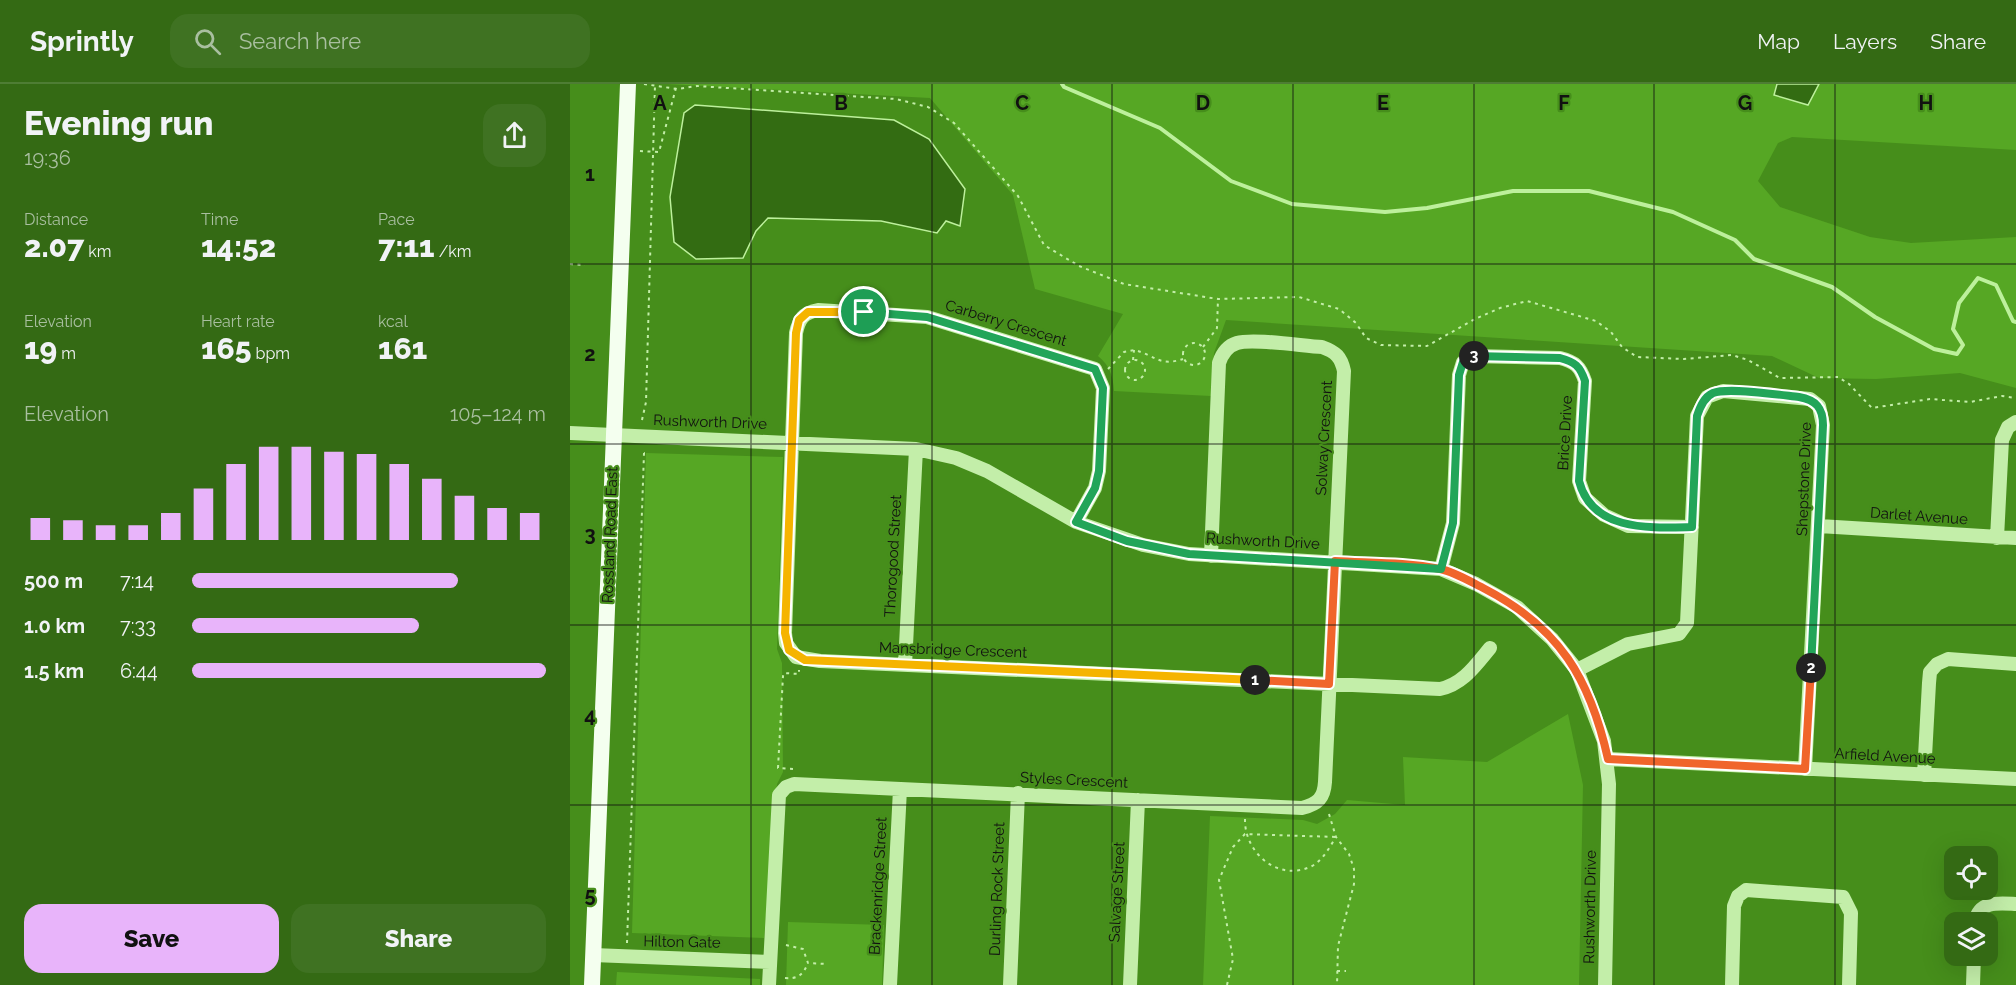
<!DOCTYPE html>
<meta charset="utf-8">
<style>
body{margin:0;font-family:Raleway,sans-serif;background:#3f7222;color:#f1f3f6;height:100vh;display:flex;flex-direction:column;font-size:22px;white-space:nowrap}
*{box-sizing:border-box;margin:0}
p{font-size:20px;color:#a9bfa0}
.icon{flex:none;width:33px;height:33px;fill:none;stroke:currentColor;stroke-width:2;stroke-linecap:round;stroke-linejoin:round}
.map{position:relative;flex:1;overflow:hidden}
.sheet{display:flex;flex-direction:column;background:#346a14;width:570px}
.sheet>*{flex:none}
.fabs{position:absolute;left:1374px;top:762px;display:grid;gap:12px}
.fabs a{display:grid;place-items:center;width:54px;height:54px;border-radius:12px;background:#346a14;box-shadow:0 6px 24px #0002;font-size:30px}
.pin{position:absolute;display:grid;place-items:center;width:51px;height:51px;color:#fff;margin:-26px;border:3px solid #fff;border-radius:50%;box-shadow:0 2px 6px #0007}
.km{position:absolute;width:30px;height:30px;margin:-15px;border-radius:50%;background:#222;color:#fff;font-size:16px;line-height:30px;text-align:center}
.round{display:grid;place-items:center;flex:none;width:63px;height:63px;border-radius:18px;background:#3f7222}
.summary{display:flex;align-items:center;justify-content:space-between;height:102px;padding:0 24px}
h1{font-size:33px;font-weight:800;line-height:45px}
.metrics{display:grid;grid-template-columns:repeat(3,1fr);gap:9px;height:102px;padding:6px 24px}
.metrics div{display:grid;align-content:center}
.metrics b{font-size:30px;font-weight:800}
.metrics small{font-size:16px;font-weight:400}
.metrics p{font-size:16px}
.chart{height:168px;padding:12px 24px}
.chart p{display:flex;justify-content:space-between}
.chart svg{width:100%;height:108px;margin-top:6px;stroke:#e8b4fa;stroke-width:6}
.action{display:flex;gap:12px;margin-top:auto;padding:12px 24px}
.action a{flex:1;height:69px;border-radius:18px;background:#e8b4fa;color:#111;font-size:24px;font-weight:800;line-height:69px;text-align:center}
.action a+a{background:#3f7222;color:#f1f3f6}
ul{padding:0 24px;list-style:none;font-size:20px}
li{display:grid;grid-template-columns:96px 72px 1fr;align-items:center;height:45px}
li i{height:15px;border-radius:8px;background:#e8b4fa}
header{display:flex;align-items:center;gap:36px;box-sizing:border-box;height:84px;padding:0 30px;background:#346a14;border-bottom:2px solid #4e7d34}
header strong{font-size:28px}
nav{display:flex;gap:33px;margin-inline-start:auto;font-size:21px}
.search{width:420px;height:54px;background:#3f7222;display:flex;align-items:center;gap:15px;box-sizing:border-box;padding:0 21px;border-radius:18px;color:#a9bfa0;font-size:22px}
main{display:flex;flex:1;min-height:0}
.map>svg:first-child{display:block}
</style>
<header>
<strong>Sprintly</strong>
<div class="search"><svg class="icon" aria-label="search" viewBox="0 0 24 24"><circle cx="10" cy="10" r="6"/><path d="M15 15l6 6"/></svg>Search here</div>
<nav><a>Map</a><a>Layers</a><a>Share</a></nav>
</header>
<main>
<section class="sheet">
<div class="summary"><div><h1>Evening run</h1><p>19:36</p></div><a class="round"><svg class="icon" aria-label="share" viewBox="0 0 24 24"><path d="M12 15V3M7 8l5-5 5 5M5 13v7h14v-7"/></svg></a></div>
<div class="metrics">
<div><p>Distance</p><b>2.07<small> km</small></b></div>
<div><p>Time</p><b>14:52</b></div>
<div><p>Pace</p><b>7:11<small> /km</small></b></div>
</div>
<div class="metrics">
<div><p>Elevation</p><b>19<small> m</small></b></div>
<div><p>Heart rate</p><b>165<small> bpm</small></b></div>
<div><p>kcal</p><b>161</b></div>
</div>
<div class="chart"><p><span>Elevation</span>105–124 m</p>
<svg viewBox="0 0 160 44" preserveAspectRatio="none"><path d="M5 44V35M15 44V36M25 44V38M35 44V38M45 44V33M55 44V23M65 44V13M75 44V6M85 44V6M95 44V8M105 44V9M115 44V13M125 44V19M135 44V26M145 44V31M155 44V33"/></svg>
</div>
<ul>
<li><b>500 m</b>7:14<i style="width:75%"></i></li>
<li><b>1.0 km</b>7:33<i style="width:64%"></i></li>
<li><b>1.5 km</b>6:44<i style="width:100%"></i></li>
</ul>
<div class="action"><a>Save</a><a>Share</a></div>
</section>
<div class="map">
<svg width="1446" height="901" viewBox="0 0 1446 901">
<rect width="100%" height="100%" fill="#468e1b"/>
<path fill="#56a724" d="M97,0h1109l-2,11 45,-11h197v66l-224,-13 -14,6 -20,38 22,26 90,30 41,6 105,-6v151l-56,-15 -84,6 -57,-1 -47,-22 -546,-36 -12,33 -3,43 -97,-5c-1,-15 -4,-25 -16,-35l25,-42 -88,-25 -22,-94 -83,-97z
M76,369l137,4 -6,192 5,14 1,109 -6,12 -13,154 -132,-5z
M998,630l15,71 -4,200h-376l7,-169 93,4 14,4 18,-10 12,-14 58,5 -2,-48 84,5z
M218,838l96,3 -2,60h-96z
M47,888l143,7v6h-144z"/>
<path fill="#336c12" stroke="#bdf09c" stroke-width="1.5" d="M1207,0h42l-11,21 -34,-10z
M125,21l199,15 35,19 36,50 -5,37 -14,-5 -9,12 -56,-12 -113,-3 -12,13 -13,27 -47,1 -22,-17 -4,-45 14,-84z"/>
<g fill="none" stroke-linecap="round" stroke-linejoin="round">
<path stroke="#bdf09c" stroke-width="4" d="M492,0l2,3 96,41 71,53 61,23 93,8 42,-4 86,-17h76l84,21 62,28 19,19 78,28 43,30 59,32 23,5 6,-9 -10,-16 6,-26 19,-25 18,7 17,36 3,1"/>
<path stroke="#c3eea9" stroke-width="2" stroke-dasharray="3 4.5" stroke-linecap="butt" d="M74,0l33,5 20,-3 199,13 32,8 26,16 64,73 26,49 35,21 45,18 94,15 81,-2 40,12 17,14 10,15 15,7 46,1 48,-27 25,-11 27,-7 69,20 15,11 11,15 15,10 47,2 48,-4 16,5 32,18 58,-1 11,7 23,24 58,-9 40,3 32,-6 14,2
M70,67l19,1 18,-68
M0,180l15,1
M613 270a11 11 0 1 1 22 0a11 11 0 1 1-22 0Z
M633,263l14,-19 1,-29
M563,276l1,-10
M555 286a10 10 0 1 1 20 0a10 10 0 1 1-20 0Z
M538,285l16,-17 10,-2c21,5 25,17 49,9
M72,336l4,-18 9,-317
M223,685l-15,-1 5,-92 1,-3 15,1v-4
M759,730l7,23 13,17 5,15v15l-16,62 -1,39
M675,735c-1,33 33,64 67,47 11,-6 17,-18 24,-29
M57,859l17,-490 -2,-1
M216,861l17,4 5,14 20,1
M767,887h9
M215,894c13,1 18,-3 23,-15
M657,901l6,-26 -14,-79 14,-33 12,-13 91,3"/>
<path stroke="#c3eea9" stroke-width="14" d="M0,349l346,16 40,9 31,13 89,51 67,23 46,9 252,15 35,15 41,23 35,32 25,31 27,71 5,43 -4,201
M506,438l19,-34 4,-17 4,-83 -8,-19 -168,-52 -109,-7c-15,3 -19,9 -22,23l-11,300 1,10 10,14 24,4 620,28c23,-5 35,-23 50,-41
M1249,442l197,12
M1427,454l5,-98 6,-13 8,-5
M871,485l12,-46 6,-148 4,-13 9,-6 88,2c15,4 20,8 25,23l-6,100 6,17 19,17 24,11 64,1
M335,581l11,-216
M1007,586l51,-26 51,-10 8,-11 10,-207 10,-19 16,-6 87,8 9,7 4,19 -18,344
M1038,675l408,20
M1354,691l5,-92 1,-11 7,-8 11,-5 68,5
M1405,838c4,-22 24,-19 41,-18
M23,871l177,7
M199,901l10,-190 7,-8 8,-3 508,24c16,-4 22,-10 23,-26l19,-411c-3,-14 -8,-19 -22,-24 -19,-1 -69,-9 -85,-4 -10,3 -15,11 -18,20l-8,193
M320,901l10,-196
M440,901l8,-192
M560,901l8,-185
M1162,901l2,-79 4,-10 8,-6 97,7 8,16 -2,72
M1403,901l1,-29"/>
<path stroke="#f4ffef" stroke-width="16" d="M22,901l36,-901"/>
</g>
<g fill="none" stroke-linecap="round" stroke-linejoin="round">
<defs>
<path id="split-1" d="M294,228h-56l-9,8 -3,13 -11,300 4,17 16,10 450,20"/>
<path id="split-2" d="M685,596l74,4 6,-123c34,2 71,1 105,8 15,3 31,13 45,20 75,39 105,90 123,170l197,10 6,-101"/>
<path id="split-3" d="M904,272l86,2c15,4 20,8 25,23l-6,100c13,51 72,47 113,46l5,-111c3,-9 7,-19 16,-23 15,-6 68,2 86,4 17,3 24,11 24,28l-12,243"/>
<path id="split-4" d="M294,228l63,5 168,52 8,19 -4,83 -4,17 -19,34 51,19 62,13 252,15 12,-46 6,-148 4,-13 11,-6"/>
</defs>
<use href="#split-1" stroke="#fff" stroke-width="12"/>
<use href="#split-2" stroke="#fff" stroke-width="12"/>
<use href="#split-3" stroke="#fff" stroke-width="12"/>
<use href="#split-4" stroke="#fff" stroke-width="12"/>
<use href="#split-1" stroke="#f5b400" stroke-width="8"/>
<use href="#split-2" stroke="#f0652b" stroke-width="8"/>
<use href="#split-3" stroke="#22a559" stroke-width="8"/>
<use href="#split-4" stroke="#22a559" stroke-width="8"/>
</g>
<path fill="none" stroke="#111" stroke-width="1.5" stroke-opacity="0.55" d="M181,0v901M362,0v901M542,0v901M723,0v901M904,0v901M1084,0v901M1265,0v901M0,180h1446M0,360h1446M0,541h1446M0,721h1446"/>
<g text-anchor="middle" stroke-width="4.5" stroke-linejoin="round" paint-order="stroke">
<g font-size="15" fill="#111" stroke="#468e1b">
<text transform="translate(436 239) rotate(17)" y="5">Carberry Crescent</text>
<text transform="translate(140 338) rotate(2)" y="5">Rushworth Drive</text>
<text transform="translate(995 349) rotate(-87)" y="5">Brice Drive</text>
<text transform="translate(754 354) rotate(-87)" y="5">Solway Crescent</text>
<text transform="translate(1234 395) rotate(-88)" y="5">Shepstone Drive</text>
<text transform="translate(1349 432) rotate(4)" y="5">Darlet Avenue</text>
<text transform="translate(40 451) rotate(-88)" y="5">Rossland Road East</text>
<text transform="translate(693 457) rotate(3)" y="5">Rushworth Drive</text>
<text transform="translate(323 472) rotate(-87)" y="5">Thorogood Street</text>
<text transform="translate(383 566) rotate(2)" y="5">Mansbridge Crescent</text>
<text transform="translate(1315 672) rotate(3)" y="5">Arfield Avenue</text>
<text transform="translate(504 696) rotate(3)" y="5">Styles Crescent</text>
<text transform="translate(308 802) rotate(-87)" y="5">Brackenridge Street</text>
<text transform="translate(427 805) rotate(-88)" y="5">Durling Rock Street</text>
<text transform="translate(547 808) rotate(-87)" y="5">Salvage Street</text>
<text transform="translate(1020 823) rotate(-89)" y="5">Rushworth Drive</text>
<text transform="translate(112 858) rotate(1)" y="5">Hilton Gate</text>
</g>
</g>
<g font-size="20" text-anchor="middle" font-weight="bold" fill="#111" stroke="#468e1b" stroke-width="4.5" stroke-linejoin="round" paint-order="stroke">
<text x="90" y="26">A</text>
<text x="271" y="26">B</text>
<text x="452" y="26">C</text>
<text x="633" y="26">D</text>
<text x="813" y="26">E</text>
<text x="994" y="26">F</text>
<text x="1175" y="26">G</text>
<text x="1356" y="26">H</text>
<text x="20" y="97">1</text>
<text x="20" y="277">2</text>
<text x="20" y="457">3</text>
<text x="20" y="638">4</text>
<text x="20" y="818">5</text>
</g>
</svg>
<div class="fabs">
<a><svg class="icon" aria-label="locate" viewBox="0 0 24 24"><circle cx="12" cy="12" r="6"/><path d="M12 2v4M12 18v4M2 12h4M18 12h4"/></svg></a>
<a><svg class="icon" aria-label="layers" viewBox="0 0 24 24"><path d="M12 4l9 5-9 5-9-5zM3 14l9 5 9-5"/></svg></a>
</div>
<div class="pin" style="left:294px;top:228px;background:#1e9e55"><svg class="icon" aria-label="arrive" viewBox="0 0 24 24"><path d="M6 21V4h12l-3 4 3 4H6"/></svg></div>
<b class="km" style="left:685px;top:596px">1</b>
<b class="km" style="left:1241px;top:584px">2</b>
<b class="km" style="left:904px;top:272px">3</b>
</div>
</main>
